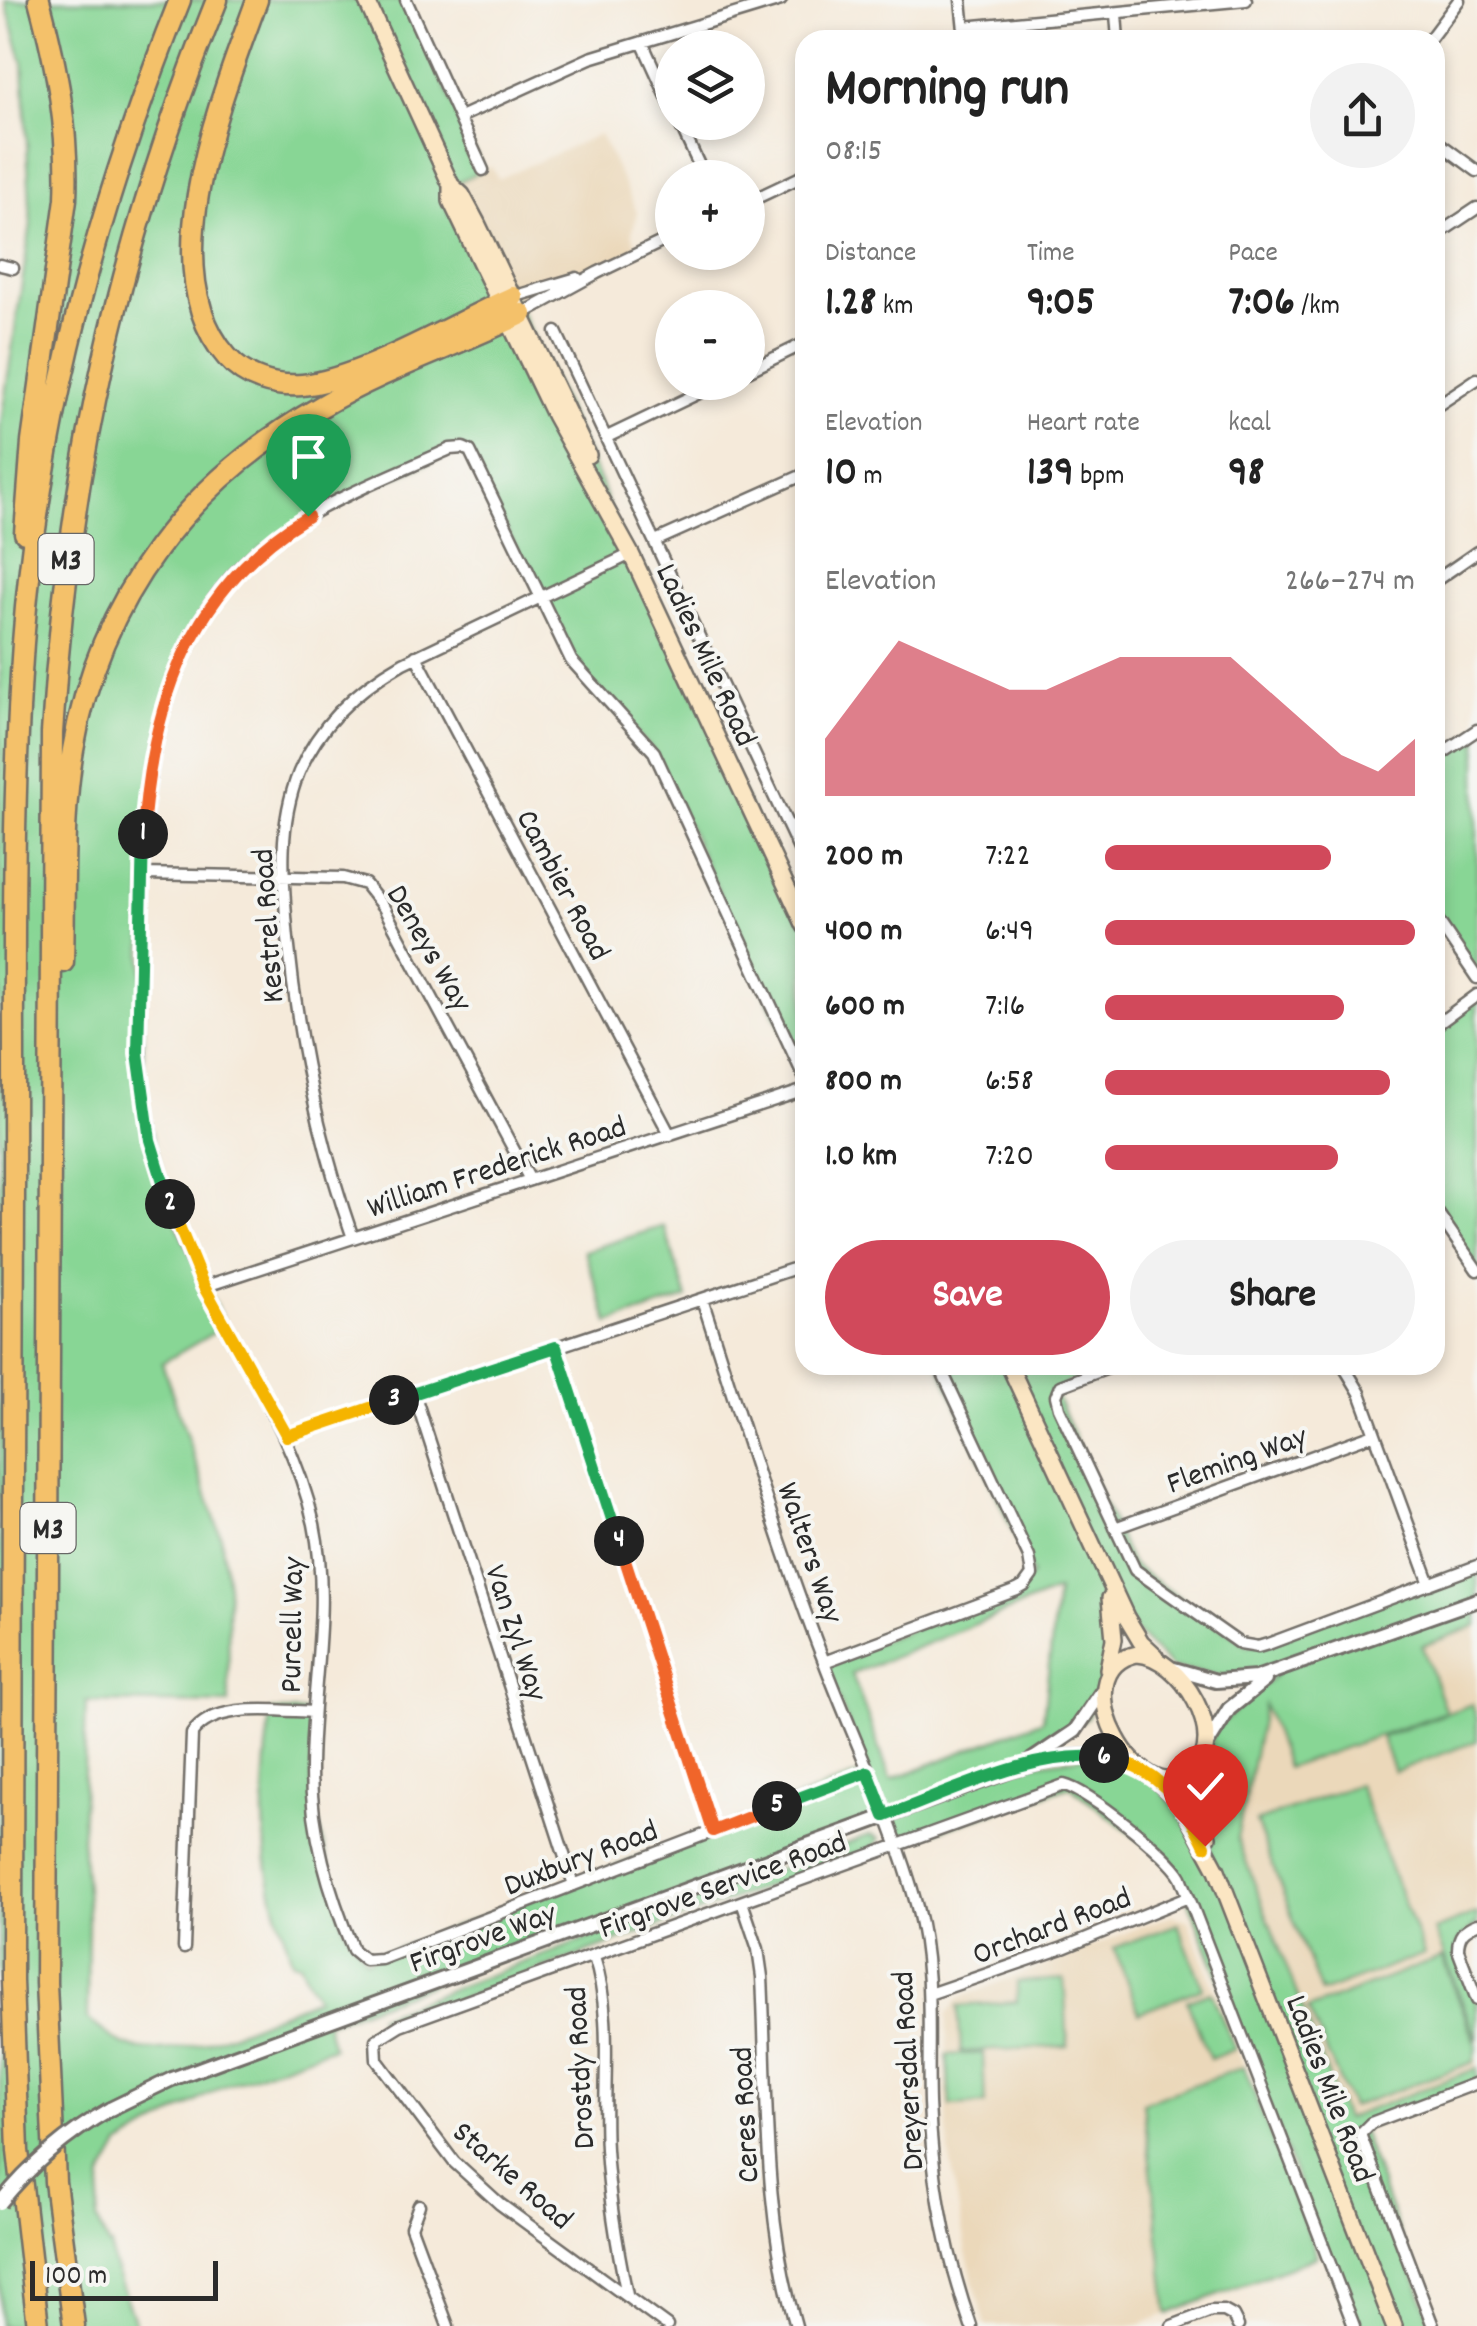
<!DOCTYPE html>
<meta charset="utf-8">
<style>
body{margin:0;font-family:Dekko,sans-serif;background:#f2f2f2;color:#222;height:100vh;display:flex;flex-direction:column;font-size:38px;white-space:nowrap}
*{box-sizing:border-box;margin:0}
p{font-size:32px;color:#767676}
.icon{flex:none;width:55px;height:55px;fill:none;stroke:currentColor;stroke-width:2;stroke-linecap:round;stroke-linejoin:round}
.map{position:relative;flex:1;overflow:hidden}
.panel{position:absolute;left:795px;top:30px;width:650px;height:1345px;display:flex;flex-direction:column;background:#fff;border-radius:30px;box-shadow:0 5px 15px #0003}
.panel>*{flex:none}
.buttons{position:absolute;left:655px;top:30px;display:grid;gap:20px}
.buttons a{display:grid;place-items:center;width:110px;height:110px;border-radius:50%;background:#fff;box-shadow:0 5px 15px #0003;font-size:50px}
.scale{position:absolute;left:30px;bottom:25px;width:188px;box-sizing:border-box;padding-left:10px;border:5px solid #2b2b2b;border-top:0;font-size:28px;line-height:35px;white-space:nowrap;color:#2b2b2b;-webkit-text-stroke:8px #f6f6f2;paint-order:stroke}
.pin{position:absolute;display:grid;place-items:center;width:85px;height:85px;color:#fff;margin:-102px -42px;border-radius:50% 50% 50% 0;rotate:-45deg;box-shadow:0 0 10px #0007}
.pin .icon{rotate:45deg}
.km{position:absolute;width:50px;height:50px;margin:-25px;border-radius:50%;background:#222;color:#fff;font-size:28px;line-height:50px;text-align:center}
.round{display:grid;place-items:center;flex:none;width:105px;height:105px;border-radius:52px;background:#f2f2f2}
.headline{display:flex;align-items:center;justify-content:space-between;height:170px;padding:0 30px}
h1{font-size:55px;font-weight:700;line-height:75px}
.stats{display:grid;grid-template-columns:repeat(3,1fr);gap:15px;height:170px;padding:10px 30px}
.stats div{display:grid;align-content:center}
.stats b{font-size:42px;font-weight:700}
.stats small{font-size:28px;font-weight:400}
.stats p{font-size:28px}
.chart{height:280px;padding:20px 30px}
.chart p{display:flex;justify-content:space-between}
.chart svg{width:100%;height:180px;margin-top:10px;fill:#d1495b;opacity:.7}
.cta{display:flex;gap:20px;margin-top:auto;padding:20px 30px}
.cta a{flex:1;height:115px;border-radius:60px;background:#d1495b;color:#fff;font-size:40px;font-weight:700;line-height:115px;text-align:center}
.cta a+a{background:#f2f2f2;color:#222}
ul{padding:0 30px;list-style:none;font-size:32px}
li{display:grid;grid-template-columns:160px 120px 1fr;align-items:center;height:75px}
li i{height:25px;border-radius:12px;background:#d1495b}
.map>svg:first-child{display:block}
</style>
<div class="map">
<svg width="1477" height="2326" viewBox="0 0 1477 2326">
<rect width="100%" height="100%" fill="#f6f6f2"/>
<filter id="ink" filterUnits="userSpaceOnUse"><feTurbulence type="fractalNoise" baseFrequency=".01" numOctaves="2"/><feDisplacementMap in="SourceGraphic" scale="20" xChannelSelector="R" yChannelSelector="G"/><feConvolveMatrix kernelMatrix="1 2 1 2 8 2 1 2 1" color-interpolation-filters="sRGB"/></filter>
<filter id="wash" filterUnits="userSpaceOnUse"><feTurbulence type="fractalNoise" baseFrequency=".0048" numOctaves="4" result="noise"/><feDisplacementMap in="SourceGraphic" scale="40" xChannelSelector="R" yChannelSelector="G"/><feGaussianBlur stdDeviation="2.25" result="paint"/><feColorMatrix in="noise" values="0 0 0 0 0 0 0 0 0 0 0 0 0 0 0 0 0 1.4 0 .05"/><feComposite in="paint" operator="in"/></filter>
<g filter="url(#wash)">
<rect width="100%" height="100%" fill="#f5eada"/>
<path fill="#ebd8ba" d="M600,134l37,78 -5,21 6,20 -41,20 -84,24 -62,-112 40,-19 7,13z
M1477,1626v287l-42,17 42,110v28l-132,51 -108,-281 27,-134z
M1172,1915l16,6 129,335 -181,70h-150l-20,-73 -17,-102 -3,-53 1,-84 12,-16z"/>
<path fill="#88d695" stroke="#5a8060" stroke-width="2.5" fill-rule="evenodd" d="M5,0h401l77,170 -31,15 70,129 79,170 10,31 194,411v153l-151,-327 -70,-76 -121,-228 -120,51 -81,48 -59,71 -34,72 -26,142v267l31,119 51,108 -63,37 59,174 7,50 1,117 -143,-2 -4,137 6,77 -1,103c12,8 25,21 38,26 55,21 141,-27 192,-47l-18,-35 -7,-2c-6,-23 -15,-45 -20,-69 -13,-58 -8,-123 -1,-181l42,1 -1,86 32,129 22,33 501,-188 -43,-110 193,-72 15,-15 -93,-210h177l-48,17 -12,14 75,168 118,82 228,-80v60l-55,20 24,66 -159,56 -23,-63 -27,133 108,281 132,-51v15l-116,46 72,197h-79l-178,-458 -106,-82 -174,59 -11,-28 -559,206 7,24 -112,40 -101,59 -18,32 -5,41 11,27h3l2,17 23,63h-136v-1898l31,-204 -8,-161zM1057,1591l-14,129 -152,60 -39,-106zM1113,1610l59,58 74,12 30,-6 -62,56 -14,72 13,61 -58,-85 -67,-22 -68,10 67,-49 13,-24z
M1477,730v248l-42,-62v-158z
M1477,995v275l-42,-61v-183z
M664,1226l23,72 -78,25 -25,-72z
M1472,1704l5,16v21l-83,31 -13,-35z
M1358,1784l66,170 -103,39 -65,-171z
M870,1835l9,4 -6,9 -490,179 -5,-11z
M1477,1913v11l-19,18 19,58v40l-43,-110z
M1178,1924l25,64 -64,25 -25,-65z
M1442,1957l35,89 -3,16 -123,45 -43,-98z
M1064,1979l4,67 -107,6 -3,-46 59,-4v-20z
M1211,1992l24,57 -25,10 -23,-58z
M983,2053l2,51 -35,2 -3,-51z
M1244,2067l73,189 -149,58 -25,-212z"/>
</g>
<g filter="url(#ink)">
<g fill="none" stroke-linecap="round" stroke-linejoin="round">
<defs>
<path id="minor" d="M406,0l77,170
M961,0l4,40
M1116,14l2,26
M964,27l282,-27
M1429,40l30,-40
M642,42l30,66
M460,117l130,-59 191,-58
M679,122l26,56
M1435,140l42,31
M748,202l57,-27
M1435,236l42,-28
M0,265l13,3
M513,297l64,-19
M522,314l75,-41 75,-36
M556,332l249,530
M748,371l57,-28
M1435,407l42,-28
M607,437l115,-55
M655,541l150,-67
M1435,581l42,-29
M416,656l254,479
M1435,758l42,-28
M142,874l201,4 22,6 19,24 146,272
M1435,916l42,62
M1435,1026l42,-31
M805,1079l-151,-327 -83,-92 -101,-209 -7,-3 -13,1c-76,35 -163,64 -219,128 -81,94 -87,220 -90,338 -4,112 -6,192 32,301 39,111 115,191 141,308 17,82 -3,163 -3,246 0,63 18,122 42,180l12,10 16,-1 487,-187
M1435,1209l42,61
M353,1238c-34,-98 -55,-196 -65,-299 -5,-56 -11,-113 11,-167 21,-49 58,-83 104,-109l228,-109
M203,1287l602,-197
M702,1299c39,121 75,242 121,360 31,82 71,163 94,248 17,65 10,130 12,196 3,76 17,152 42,223
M556,1347l157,484
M1116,1365l-56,21 -4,10 3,12 76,162 105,74 18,3 10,-3 209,-78
M1343,1365l17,28 70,191
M414,1393l160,492
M287,1436l518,-171
M1115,1528l259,-94
M824,1662l193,-72 7,-4 8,-11 -3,-18 -90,-192
M742,1902l16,47 4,28c6,117 0,236 34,349
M1477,1924c-13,5 -19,11 -19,26l19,50
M184,1948l8,-214c22,-33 86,-23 121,-22
M594,1957c20,62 8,128 12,192 3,49 11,98 21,146
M929,1994l134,-46 125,-51
M419,2205l-8,22 37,99
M667,2326l-167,-122 -46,-42 -77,-102 -1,-20 24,-15 664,-240c25,6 105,70 117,92l173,449
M1172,2326l39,-15h13l9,5 5,10
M1433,2326l-73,-192 11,-11 106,-40"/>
<path id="tertiary" d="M1174,1669l42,12 40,-3 221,-78
M1206,1746l23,-37 36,-29
M1032,1760l43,-29 30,-44
M110,2109l62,-30 59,-22 781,-287c41,-12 86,-22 126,-3"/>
<path id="secondary" d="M366,0l85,185v16l103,214 77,139 174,372
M451,185l11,10 15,28 111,232
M1009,1365l117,252 15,25 15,14
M1137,1654c44,2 93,84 56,117 -52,48 -135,-101 -56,-117z
M1108,1669l6,-30 -4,-41
M1202,1761l-2,41 8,35
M1155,1778l27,27 35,65 177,456"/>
<path id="motorway" d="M257,0c-34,94 -107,270 -30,357 19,22 47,30 75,28 58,-5 155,-63 211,-88
M25,533l7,-91 34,-243c3,-70 -9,-132 -27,-199
M63,962c2,-70 -2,-143 10,-212 26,-153 116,-269 249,-344 63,-37 134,-60 200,-92
M38,2326l-20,-175 -6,-171c0,-261 1,-523 2,-784 1,-184 -4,-370 9,-553 16,-220 75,-439 157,-643
M74,2326l-19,-144 -9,-199 6,-1250c16,-263 67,-489 165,-733"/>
</defs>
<use href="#minor" stroke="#726e68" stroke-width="15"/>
<use href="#tertiary" stroke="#726e68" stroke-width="18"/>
<use href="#secondary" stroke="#726e68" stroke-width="20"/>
<use href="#motorway" stroke="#726e68" stroke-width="25"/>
<use href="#minor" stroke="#fff" stroke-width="10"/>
<use href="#tertiary" stroke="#fff" stroke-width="12"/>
<use href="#secondary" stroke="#fbe6c3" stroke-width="15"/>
<use href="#motorway" stroke="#f4c16a" stroke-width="20"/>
<defs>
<path id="tertiary-bridge" d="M0,2203c31,-39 67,-69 110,-94"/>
</defs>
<use href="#tertiary-bridge" stroke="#726e68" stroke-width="18" stroke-linecap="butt"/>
<use href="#tertiary-bridge" stroke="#fff" stroke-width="12"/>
</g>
</g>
<g fill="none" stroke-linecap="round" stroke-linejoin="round" filter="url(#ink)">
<defs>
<path id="split-1" d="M143,834c8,-131 48,-247 165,-318"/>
<path id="split-2" d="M143,834l-5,219 12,87 20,64"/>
<path id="split-3" d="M170,1204l34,83 83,149 107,-36"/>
<path id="split-4" d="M394,1400l162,-53 63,194"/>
<path id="split-5" d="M619,1541l94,290 64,-25"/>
<path id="split-6" d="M777,1806l91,-34 17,44c65,-23 149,-67 219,-58"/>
<path id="split-7" d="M1104,1758c52,8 80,44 101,88"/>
</defs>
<use href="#split-1" stroke="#fff" stroke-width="20"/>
<use href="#split-2" stroke="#fff" stroke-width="20"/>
<use href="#split-3" stroke="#fff" stroke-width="20"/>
<use href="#split-4" stroke="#fff" stroke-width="20"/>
<use href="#split-5" stroke="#fff" stroke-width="20"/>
<use href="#split-6" stroke="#fff" stroke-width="20"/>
<use href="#split-7" stroke="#fff" stroke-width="20"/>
<use href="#split-1" stroke="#f0652b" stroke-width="12"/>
<use href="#split-2" stroke="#22a559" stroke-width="12"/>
<use href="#split-3" stroke="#f5b400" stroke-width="12"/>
<use href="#split-4" stroke="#22a559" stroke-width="12"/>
<use href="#split-5" stroke="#f0652b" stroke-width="12"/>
<use href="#split-6" stroke="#22a559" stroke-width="12"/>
<use href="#split-7" stroke="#f5b400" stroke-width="12"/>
</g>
<g text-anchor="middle" stroke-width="8" stroke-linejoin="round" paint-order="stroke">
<g fill="#f6f6f2" stroke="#686867" stroke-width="2.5">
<rect x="38.5" y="534" width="55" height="50" rx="8"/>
<rect x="20.5" y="1503" width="55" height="50" rx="8"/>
</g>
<g font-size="30" font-weight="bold" fill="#2b2b2b">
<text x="66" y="569">M3</text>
<text x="48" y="1538">M3</text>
</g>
<g font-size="32" fill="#2b2b2b" stroke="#f6f6f2">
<text transform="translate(708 654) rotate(65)" y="11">Ladies Mile Road</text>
<text transform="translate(565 884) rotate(62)" y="11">Cambier Road</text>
<text transform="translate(266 926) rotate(-94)" y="11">Kestrel Road</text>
<text transform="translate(431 947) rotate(60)" y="11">Deneys Way</text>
<text transform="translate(496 1165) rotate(-18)" y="11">William Frederick Road</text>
<text transform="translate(1236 1458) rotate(-20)" y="11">Fleming Way</text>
<text transform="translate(812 1552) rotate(71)" y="11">Walters Way</text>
<text transform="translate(290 1625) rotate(-89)" y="11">Purcell Way</text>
<text transform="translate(518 1632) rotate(72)" y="11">Van Zyl Way</text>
<text transform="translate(580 1856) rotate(-21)" y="11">Duxbury Road</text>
<text transform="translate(722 1883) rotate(-20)" y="11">Firgrove Service Road</text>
<text transform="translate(1051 1924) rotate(-21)" y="11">Orchard Road</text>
<text transform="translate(482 1936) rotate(-20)" y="11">Firgrove Way</text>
<text transform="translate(578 2068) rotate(-93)" y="11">Drostdy Road</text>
<text transform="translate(906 2071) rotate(-93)" y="11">Dreyersdal Road</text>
<text transform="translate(1332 2088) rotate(69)" y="11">Ladies Mile Road</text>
<text transform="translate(743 2115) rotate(-93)" y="11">Ceres Road</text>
<text transform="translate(514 2174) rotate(41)" y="11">Starke Road</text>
</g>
</g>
</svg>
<div class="buttons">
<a><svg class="icon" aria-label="layers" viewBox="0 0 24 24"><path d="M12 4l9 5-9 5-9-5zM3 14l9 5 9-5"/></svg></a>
<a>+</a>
<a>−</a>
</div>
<div class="scale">100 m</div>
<div class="pin" style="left:308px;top:516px;background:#1e9e55"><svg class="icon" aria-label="arrive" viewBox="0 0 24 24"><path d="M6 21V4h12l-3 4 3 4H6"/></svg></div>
<div class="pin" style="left:1205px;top:1846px;background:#d93025"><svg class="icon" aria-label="check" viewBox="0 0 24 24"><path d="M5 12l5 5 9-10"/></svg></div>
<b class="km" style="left:143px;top:834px">1</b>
<b class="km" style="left:170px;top:1204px">2</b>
<b class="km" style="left:394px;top:1400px">3</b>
<b class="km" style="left:619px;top:1541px">4</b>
<b class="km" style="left:777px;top:1806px">5</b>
<b class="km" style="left:1104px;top:1758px">6</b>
<section class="panel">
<div class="headline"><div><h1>Morning run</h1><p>08:15</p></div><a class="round"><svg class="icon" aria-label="share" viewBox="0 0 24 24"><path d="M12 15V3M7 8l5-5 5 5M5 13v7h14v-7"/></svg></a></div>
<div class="stats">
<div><p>Distance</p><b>1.28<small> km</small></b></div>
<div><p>Time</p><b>9:05</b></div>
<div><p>Pace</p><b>7:06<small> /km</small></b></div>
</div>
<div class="stats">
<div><p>Elevation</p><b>10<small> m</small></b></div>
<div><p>Heart rate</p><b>139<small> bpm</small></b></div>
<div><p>kcal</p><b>98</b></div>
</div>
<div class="chart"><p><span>Elevation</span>266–274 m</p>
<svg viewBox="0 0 160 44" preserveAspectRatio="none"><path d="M0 44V30L10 18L20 6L30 10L40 14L50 18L60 18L70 14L80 10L90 10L100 10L110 10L120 18L130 26L140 34L150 38L160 30V44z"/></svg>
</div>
<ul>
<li><b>200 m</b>7:22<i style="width:73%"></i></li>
<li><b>400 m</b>6:49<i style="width:100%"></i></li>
<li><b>600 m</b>7:16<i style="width:77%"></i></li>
<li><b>800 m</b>6:58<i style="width:92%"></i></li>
<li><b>1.0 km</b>7:20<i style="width:75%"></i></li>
</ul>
<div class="cta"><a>Save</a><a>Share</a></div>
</section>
</div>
